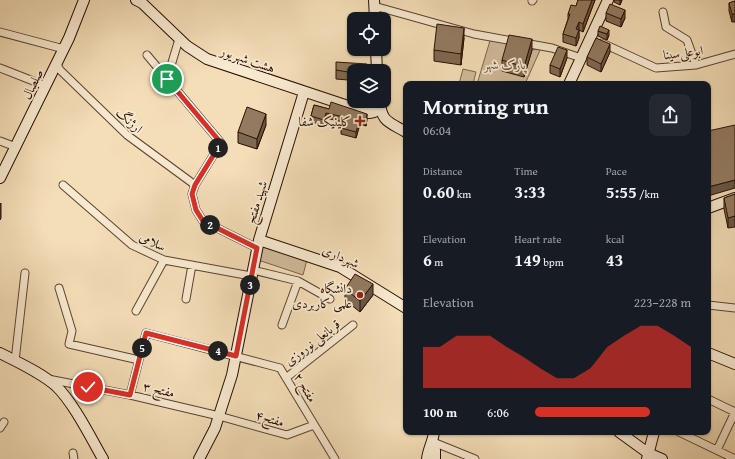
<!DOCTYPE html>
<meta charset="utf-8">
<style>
body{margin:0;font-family:"Gentium Book Plus",Amiri,serif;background:#242831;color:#f1f3f6;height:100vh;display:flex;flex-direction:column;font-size:15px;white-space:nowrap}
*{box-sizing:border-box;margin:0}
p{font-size:13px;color:#9ea1a6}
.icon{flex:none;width:22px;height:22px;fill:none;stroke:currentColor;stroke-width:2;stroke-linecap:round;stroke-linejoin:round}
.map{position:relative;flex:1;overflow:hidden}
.sheet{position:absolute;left:403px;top:81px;width:308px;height:354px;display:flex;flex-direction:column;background:#171b24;border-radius:8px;box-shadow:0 1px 3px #0004}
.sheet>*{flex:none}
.buttons{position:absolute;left:347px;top:12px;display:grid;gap:8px}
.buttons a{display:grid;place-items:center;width:44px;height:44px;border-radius:8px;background:#171b24;box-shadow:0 1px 3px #0004;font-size:20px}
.pin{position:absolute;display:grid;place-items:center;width:34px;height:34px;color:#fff;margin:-17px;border:2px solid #fff;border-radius:50%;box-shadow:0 1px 4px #0007}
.km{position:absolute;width:20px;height:20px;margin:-10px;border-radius:50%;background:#222;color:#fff;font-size:11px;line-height:20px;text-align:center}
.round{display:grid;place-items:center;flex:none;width:42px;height:42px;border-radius:8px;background:#242831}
.head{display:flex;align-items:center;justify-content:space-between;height:68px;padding:0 20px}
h1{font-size:22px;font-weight:600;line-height:30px}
.stats{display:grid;grid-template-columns:repeat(3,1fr);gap:6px;height:68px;padding:4px 20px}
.stats div{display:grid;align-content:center}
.stats b{font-size:17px;font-weight:600}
.stats small{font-size:11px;font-weight:400}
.stats p{font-size:11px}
.chart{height:112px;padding:8px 20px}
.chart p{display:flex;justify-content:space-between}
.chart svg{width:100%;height:72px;margin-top:4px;fill:#d93025;opacity:.7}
ul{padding:0 20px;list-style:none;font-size:13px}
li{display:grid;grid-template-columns:64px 48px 1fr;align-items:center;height:30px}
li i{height:10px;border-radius:5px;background:#d93025}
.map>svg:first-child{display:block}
</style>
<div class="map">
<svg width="735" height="459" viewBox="0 0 735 459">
<rect width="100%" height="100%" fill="#f4deb8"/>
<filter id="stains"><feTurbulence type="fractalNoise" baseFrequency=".005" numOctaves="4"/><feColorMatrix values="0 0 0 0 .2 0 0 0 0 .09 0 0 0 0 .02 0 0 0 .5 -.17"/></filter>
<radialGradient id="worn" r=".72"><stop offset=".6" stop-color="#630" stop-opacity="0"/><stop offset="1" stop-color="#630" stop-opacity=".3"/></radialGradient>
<path fill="#d1bb99" stroke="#7d644c" d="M492,34l40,16 9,-2 -16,36h-48z
M463,69l13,3 -3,12h-14z
M259,240l49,16 -5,19 -48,-16z"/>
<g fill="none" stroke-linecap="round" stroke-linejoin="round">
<defs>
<path id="street" d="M532,1l1,-1
M374,6l100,28 78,14 29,10
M663,12l3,15 21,13 9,25
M0,32l64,17
M602,43l54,25 40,-3 39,-11
M147,55l74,88 -26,42 -3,9 4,16 7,11 54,27
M57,64l3,6 67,65 68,50
M0,68l46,18
M167,79l12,-40
M0,141l16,6
M63,185l69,60 32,15 87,16
M253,270l45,11 32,18
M59,288l13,43 -3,13 70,16
M186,299l6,-34
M708,305l27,3
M136,311l28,-51
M282,325l16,-44
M15,361l10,-88
M286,378l67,-53
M48,379l82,16 89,21 68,19 27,-10
M130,395l16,-62 134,35 55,91
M708,399l27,13 -18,38
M0,428l4,-6
M679,432l56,27
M433,442l42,17
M73,453l1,6"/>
<path id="secondary" d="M136,0l6,3 45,43 20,13 162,54 5,-1 1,-11
M374,0l1,19
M376,49l1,22
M569,84l39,-84
M380,101c1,21 9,21 26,31
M0,178l69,-140 15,-38
M708,208l27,-10
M259,240l81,27 66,41
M0,353c19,10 40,19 56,33 17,16 35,52 47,73
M708,353l27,11
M619,432l29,21 14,6
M433,442l2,8v9
M199,459l16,-31 17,-53 27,-135 45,-148
M427,459c1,-10 6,-17 7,-27
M647,459l7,-27"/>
</defs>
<use href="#street" stroke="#5c422e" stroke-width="9"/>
<use href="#secondary" stroke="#290e00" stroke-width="12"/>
<use href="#street" stroke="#f8ead1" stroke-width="7"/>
<use href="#secondary" stroke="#f8ead1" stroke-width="10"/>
</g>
<path fill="#7e6953" stroke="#290e00" d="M578,0h17l-12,32 -4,-2v8l-3,8 -13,-4v-8l5,-15v-5l8,-8z
M614,0h8l-2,5 -6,-3z
M735,1l-3,21 -3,-11v-8z
M606,13l19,5 -4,9 -15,-6z
M598,31l11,4 -2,5 -9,-4z
M464,38l-3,27 -27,-4v-11z
M532,50l-8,27 -22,-6v-11z
M610,52l-9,20 -14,-7v-8z
M567,58l-7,19 -10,-4v-8z
M336,70l31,1h-13v13l-6,-1v-3l-12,-1z
M314,105l53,14 -1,7 -6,-2 -4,14 -15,-4v-6l2,-6 -17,-4 -2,7 -13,-3v-6z
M266,125l-9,24 -19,-6v-11z
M735,194l-7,34 -4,-19v-11z
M345,289l28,6 -13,17 -15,-12z"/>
<path fill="#675543" stroke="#290e00" d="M592,0h3l-12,32v-8z
M620,0h2l-2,5z
M625,10v8l-4,9v-8z
M732,14h3v8h-3z
M579,22v16l-3,8v-17z
M464,28v10l-3,27v-11z
M609,30v5l-2,5v-6z
M532,39v11l-8,27v-10z
M610,44v8l-9,20v-8z
M567,50v8l-7,19v-8z
M326,113v5l-2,7v-5z
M266,114v11l-9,24v-10z
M367,114v5l-1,7v-6z
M360,119v5l-4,14v-6z
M735,180v8l-27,8v-9z
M1,203v15l-1,2v-16z
M735,216v11l-7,1v-10z
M373,284v11l-13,17v-11z"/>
<path fill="#937a60" stroke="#290e00" d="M578,0h14l-9,24 -4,-2 -3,7 3,1 -3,8 -13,-4 7,-20h-2l3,-9 5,1z
M735,1v13h-3l-3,-11z
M610,4l15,6 -4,9 -15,-6z
M437,24l27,4 -3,26 -27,-4z
M600,26l9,4 -2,4 -9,-3z
M509,35l23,4 -8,28 -22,-7z
M596,38l14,6 -9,20 -14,-7z
M558,47l9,3 -7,19 -10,-4z
M336,62l31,2 -1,7h-12v5l-6,-1v-3l-12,-2z
M331,102l36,12 -1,6 -6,-1 -4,13 -15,-4 3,-11 -18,-4 -2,7 -13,-4 3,-11 15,4z
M247,107l19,7 -9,25 -19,-7z
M735,125v55l-27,7v-56z
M735,194v22l-7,2 -4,-20z
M355,274l18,10 -13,17 -15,-12z"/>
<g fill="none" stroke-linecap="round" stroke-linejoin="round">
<defs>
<path id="route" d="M88,387l42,8 16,-62 90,23 21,-108 -54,-27 -7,-11 -4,-16 3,-9 26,-42 -54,-64"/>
</defs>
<use href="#route" stroke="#fff" stroke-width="8"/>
<use href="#route" stroke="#d93025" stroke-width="5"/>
</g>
<g fill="#8f2418" stroke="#f8ead1" stroke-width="1.5">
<path d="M358 115h4v4h4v4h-4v4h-4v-4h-4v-4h4z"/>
<circle cx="360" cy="295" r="4"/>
</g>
<g text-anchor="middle" stroke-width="3.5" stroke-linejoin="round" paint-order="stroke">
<g font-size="13" fill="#290e00" stroke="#f8ead1">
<text transform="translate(683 52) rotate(-7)" y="5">ابوعلی‌سینا</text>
<text transform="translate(248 59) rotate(19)" y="5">هشت شهریور</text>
<text transform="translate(32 84) rotate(-64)" y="5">صلصال</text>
<text transform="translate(130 120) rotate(42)" y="5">ارژنگ</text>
<text transform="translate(256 202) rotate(-73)" y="5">شهید مفتح</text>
<text transform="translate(153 241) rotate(26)" y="5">سلامی</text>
<text transform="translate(341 256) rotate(23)" y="5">شهرداری</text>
<text transform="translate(312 342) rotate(-38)" y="5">قربانعلی نوروزی</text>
<text transform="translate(306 387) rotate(59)" y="5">مفتح ۲</text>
<text transform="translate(159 389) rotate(13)" y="5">مفتح ۳</text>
<text transform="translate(270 418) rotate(16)" y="5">مفتح۴</text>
</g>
<g font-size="13" font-style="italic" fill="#644b36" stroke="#f8ead1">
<text x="505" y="69">پارک شهر</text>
</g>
<g font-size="13" fill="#290e00" stroke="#f8ead1" text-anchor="end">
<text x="351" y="126">کلینیک شفا</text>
<text x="352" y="293">دانشگاه<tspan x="352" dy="15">علمی کاربردی</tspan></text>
</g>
</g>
<rect width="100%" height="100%" filter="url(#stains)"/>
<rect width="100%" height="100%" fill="url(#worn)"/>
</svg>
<div class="buttons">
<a><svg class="icon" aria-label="locate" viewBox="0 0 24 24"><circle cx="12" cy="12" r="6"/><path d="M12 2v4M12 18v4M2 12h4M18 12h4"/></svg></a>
<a><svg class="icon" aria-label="layers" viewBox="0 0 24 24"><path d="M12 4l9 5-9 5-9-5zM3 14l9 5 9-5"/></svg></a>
</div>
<div class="pin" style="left:167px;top:79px;background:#1e9e55"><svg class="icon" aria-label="arrive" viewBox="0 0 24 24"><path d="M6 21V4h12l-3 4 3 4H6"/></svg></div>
<div class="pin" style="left:88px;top:387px;background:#d93025"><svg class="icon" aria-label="check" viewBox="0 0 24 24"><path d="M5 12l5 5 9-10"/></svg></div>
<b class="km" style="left:218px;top:148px">1</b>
<b class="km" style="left:210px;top:225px">2</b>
<b class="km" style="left:250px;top:285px">3</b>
<b class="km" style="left:218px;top:351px">4</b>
<b class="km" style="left:142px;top:348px">5</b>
<section class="sheet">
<div class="head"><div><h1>Morning run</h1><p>06:04</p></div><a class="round"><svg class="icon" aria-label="share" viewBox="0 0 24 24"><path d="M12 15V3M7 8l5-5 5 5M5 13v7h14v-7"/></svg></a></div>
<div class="stats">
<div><p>Distance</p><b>0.60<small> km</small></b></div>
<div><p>Time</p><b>3:33</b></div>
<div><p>Pace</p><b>5:55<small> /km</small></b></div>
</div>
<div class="stats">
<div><p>Elevation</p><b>6<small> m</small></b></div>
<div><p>Heart rate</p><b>149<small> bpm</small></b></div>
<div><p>kcal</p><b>43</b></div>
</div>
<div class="chart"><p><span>Elevation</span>223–228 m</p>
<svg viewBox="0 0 160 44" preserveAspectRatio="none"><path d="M0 44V19L10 19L20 12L30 12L40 12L50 19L60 25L70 32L80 38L90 38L100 32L110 19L120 12L130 6L140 6L150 12L160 19V44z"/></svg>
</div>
<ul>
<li><b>100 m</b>6:06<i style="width:74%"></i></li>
</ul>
</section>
</div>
